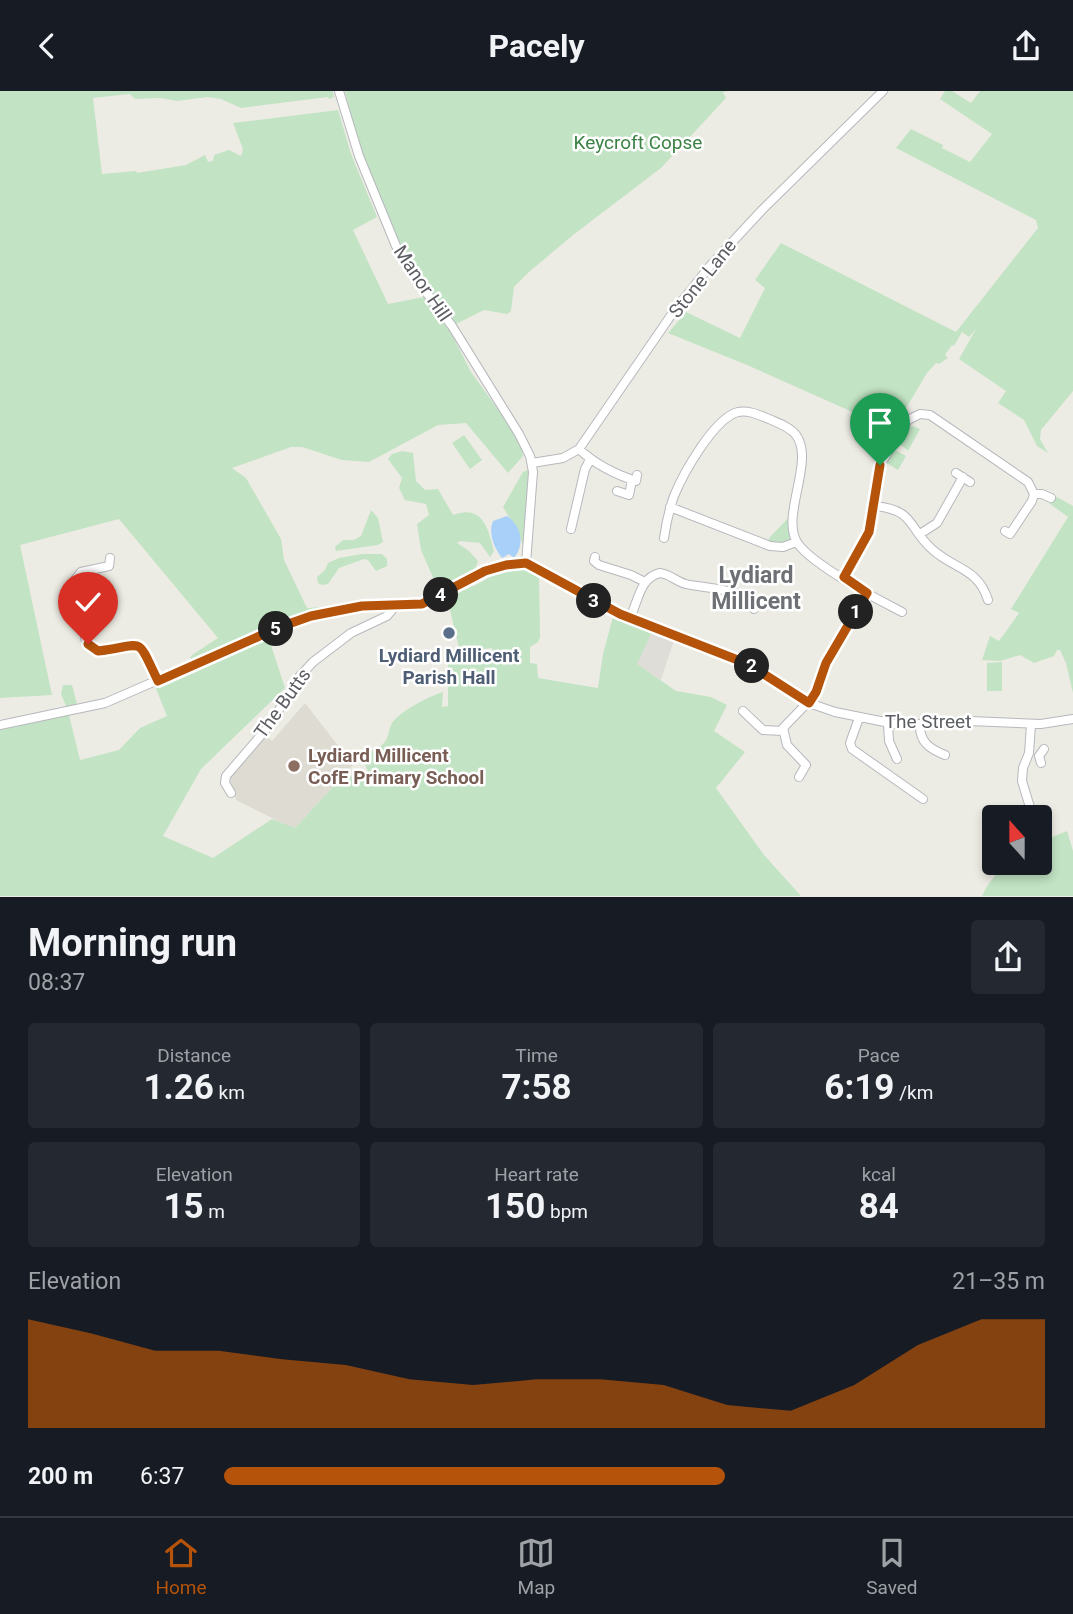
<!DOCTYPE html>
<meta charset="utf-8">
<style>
body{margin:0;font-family:Roboto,sans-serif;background:#242831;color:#f1f3f6;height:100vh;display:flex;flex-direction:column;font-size:26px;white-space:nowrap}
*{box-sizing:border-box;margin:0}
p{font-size:23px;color:#9ea1a6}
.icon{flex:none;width:38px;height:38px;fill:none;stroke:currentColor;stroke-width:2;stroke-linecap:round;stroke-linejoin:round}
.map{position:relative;height:806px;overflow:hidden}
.sheet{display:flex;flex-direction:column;background:#171b24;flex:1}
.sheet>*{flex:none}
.needle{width:46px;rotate:339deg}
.buttons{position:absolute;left:982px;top:714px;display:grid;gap:14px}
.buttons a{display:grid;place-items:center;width:70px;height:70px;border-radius:7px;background:#171b24;box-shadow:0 4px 10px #0003;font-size:35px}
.pin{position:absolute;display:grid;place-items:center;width:60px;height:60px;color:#fff;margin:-72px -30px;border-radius:50% 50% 50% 0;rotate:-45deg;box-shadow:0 0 7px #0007}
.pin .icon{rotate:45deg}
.km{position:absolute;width:35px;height:35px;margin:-18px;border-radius:50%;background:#222;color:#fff;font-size:19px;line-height:35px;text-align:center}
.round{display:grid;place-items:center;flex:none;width:74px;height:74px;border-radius:7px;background:#242831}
.overview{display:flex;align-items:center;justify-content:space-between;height:119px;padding:0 28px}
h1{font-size:38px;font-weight:700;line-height:52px}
.figures{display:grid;grid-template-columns:repeat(3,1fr);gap:10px;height:119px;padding:7px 28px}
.figures div{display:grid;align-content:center;border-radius:7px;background:#242831;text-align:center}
.figures b{font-size:35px;font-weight:700}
.figures small{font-size:19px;font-weight:400}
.figures p{font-size:19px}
.chart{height:196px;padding:14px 28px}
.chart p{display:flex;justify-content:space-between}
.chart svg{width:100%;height:126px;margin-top:7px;fill:#b45309;opacity:.7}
ul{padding:0 28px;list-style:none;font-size:23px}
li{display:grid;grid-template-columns:112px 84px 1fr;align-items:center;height:52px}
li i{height:18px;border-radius:9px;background:#b45309}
header{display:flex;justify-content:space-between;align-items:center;height:91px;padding:0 28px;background:#171b24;font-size:32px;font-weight:700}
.tab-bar{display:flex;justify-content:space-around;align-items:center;height:98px;border-top:2px solid #363941;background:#171b24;font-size:19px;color:#9ea1a6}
.tab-bar a{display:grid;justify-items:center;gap:4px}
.tab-bar .selected{color:#b45309}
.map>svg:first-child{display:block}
</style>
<header><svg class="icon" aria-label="back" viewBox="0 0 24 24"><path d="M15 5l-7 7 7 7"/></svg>Pacely<svg class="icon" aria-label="share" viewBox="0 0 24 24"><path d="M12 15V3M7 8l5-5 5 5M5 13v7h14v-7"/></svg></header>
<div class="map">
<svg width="1073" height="806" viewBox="0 0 1073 806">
<rect width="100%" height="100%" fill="#edece4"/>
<path fill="#dfddd8" d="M652,541l22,8 -13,40 -25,-16z"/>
<path fill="#dddbd2" d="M305,612l48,62 -59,64 -58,-29 -6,-21 2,-5 32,-40 8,7z"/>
<path fill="#c2e3c4" d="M0,0h333l1,6 -5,2 -1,-2 -87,11 -20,-9 -14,-2 -30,4 -17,-3 -25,1 -5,-5 -37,4 9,76 34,-3 1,2 49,-8 19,-10 3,7 5,-1 1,-6 15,-5 12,6 2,-7 -10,-26 105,-13 13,44 26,63 -24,13 35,74 36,-7 25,32 22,43 41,57 10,20 1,7 -15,17 -42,-50 -28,2 -69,37 -27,-2 -40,-13h-11l-59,21 14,10 35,61 3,21 23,48 15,-1 2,3 -131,52 -3,-4 2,-3 26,-17 -99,-119 -99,26 32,150 -52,3z
M345,0h383l-5,1 3,6 -65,70 -88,67 -44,37 -15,15 -3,24 -4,3 -23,-4 -30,15c-18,-29 -43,-53 -59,-84 -23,-47 -38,-100 -50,-150z
M945,0h7l19,12 9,-12h93v300l-32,39 -1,9 8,14 -11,-7 -13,-26 -26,-17 8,-12 -47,-32 17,-30 -7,8 -7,-5 -8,14 -2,-1 -7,10 3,3 -9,6 -3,-1 -9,10 -34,57 -146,-65 -79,-32 18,-21 54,26 25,-50 -10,-8 26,-37 175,89 82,-104 -2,-8 -140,-72 15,-19 32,16 -1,3 28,14 22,-28 -52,-35z
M913,335l7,3 -12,22 -10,-9 8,-14z
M464,344l18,25 -12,9 -18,-26z
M402,360l11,2 3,28 9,9 13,-1 15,26c29,-11 35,12 41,36l-4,6 -10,-14 -20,-2 -3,2 12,8 9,10c-2,12 -16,19 -27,24l-8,-3 -5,-5 -3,5 -14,-32 -4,-26 12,-9 -3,-11 -21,-4 -6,-12 3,-10 -14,-19 4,-5z
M893,360h4l9,5 -8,14 -13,-8z
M528,379l-1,59 -3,20 -6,-18 -15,-24 20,-35z
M1055,405l18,10v187l-7,-30 -6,-13h-3l-3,6 -20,7 -14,-8 -20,6 -18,-1 8,-24 9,5 20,-28 -8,-4 57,-92 -19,-14z
M371,419l7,8 5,24 -5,3 -42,6 -1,-4 8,-7h11l7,-4z
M791,424l1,23 -2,4 -23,1 3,-6z
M362,463h20l5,5v7l-11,5 -8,-11 -4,-1 -25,9 -11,16 -6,1 -4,-2 -1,-6 8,-7 3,-7 11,-5z
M530,478l9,6 1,62 -2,5 -8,5v16l7,1 1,14 60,10 5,-34 10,-37 39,15 -15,32 39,27 35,6 16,8 -13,26 31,21 -29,36 48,67 37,41h-801v-166l69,-15 11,45 39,-10 21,-22 27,-12 -12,-30 113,-50 17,52 -84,81 -38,67 50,22 59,-39 23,9 46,-50 24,-3 3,-4 -5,-11c5,-10 14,-10 21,-17 5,-5 4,-13 8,-20 7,-11 37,-27 51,-31l-1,15 6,-1v-49l45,-4 -1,-5 -32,4 -13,-55 31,-13 18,-11z
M1002,571v29h-15v-28z
M63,594h9l6,23 -5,1 -7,-3 -5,-12z
M1067,740l6,20v45h-91l5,-10 18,-23h35v-21z"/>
<path fill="#a9d0f8" d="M507,425c15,10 18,29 7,42l-5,-4 -7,4c-8,-10 -14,-25 -9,-37z"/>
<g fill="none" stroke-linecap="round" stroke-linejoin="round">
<defs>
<path id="minor" d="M339,0l20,65 37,90 20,33 36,47 67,108 11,22 3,16 -7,91
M579,358c16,15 35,25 57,32l1,-6
M532,372l31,-5 16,-9 95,-138 36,-45 52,-56 121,-119
M956,382l14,9
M617,400l12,4 3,-15
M1034,403h8l9,4
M875,415c41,4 33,23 58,44 21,19 45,18 55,50
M670,416l100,39 13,1 13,-5
M571,438l14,-60 5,-9
M920,443l17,-11 26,-46
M664,447c2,-14 5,-28 10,-42 9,-22 40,-78 64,-84 11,-2 21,3 31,7 9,4 21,8 27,16 20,27 -18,84 3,110 15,20 79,55 103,67
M595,466l-1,4 5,4 32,10 14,7
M110,467l-1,8 -28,6 -7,9 12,61c15,22 37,-6 53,4 9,5 14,26 18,35
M844,486l25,-45 11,-67 28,-45 12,-6 10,1 98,67 6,12 -2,7 -22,33 -5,-3
M630,527c8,-16 10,-41 30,-45 10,1 17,9 26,11 19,5 61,3 68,25
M743,620l20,19 20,1
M859,627l-9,25 2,6 71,50
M888,633l1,17 8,18
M920,633c-1,18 10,25 25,31
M0,634l105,-22 175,-76 31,-11 51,-10 60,-2 63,-33 21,-7 20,-1 94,51 128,50 61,39 26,9 65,13 70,-4 71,3 32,-5
M1031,634l-2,28 -6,15 -1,13 11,36
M1041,672l-2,-7 5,-7
M799,686l7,-12 -19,-20 -4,-17 31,-32 12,-33 41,-70
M231,702l-6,-10 1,-7 43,-50 30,-49 14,-15 38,-29 36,-17 5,-6v-5"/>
</defs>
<use href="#minor" stroke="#b6b8bd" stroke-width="10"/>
<use href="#minor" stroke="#fff" stroke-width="8"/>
</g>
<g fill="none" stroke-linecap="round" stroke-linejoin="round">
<defs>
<path id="route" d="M88,553l10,7c49,-6 37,-17 60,30l122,-54 31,-11 51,-10 60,-2 63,-33 21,-6 20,-2 94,51 128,50 61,39 7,-11 10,-29 41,-70 -23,-16 25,-45 11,-67"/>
</defs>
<use href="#route" stroke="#fff" stroke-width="14"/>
<use href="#route" stroke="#b45309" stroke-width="9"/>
</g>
<circle fill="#5c6f8a" stroke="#fff" stroke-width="2.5" cx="449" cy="542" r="7"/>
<circle fill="#8d6e63" stroke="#fff" stroke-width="2.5" cx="294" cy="675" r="7"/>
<g text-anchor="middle" stroke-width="5" stroke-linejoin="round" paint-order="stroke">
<g font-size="19" fill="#3c8244" stroke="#fff">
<text x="638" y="58">Keycroft Copse</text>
</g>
<g font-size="19" fill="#5c5e63" stroke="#fff">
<text transform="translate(702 187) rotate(-51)" y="7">Stone Lane</text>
<text transform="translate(423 192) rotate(56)" y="7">Manor Hill</text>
<text transform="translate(282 612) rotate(-54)" y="7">The Butts</text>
<text x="928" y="637">The Street</text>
</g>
<g font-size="19" font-weight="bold" fill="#4e5e75" stroke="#fff">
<text x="449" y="571">Lydiard Millicent<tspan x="449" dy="22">Parish Hall</tspan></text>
</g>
<g font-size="19" font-weight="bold" fill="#785e54" stroke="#fff" text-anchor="start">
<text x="308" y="671">Lydiard Millicent<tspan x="308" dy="22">CofE Primary School</tspan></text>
</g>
<g font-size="23" font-weight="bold" fill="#6d7075" stroke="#fff">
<text x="756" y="492">Lydiard<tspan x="756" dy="26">Millicent</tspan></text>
</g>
</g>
</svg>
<div class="buttons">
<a><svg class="needle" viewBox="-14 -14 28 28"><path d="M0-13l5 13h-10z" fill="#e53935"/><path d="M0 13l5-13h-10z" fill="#9ea1a6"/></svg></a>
</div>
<div class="pin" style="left:880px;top:374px;background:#1e9e55"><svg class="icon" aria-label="arrive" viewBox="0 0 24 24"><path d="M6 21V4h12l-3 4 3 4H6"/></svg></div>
<div class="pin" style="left:88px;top:553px;background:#d93025"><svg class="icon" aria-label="check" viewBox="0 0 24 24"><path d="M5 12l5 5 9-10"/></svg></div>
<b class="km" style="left:856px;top:521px">1</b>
<b class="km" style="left:752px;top:575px">2</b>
<b class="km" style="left:594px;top:510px">3</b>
<b class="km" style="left:441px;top:504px">4</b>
<b class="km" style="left:276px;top:538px">5</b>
</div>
<section class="sheet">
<div class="overview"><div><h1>Morning run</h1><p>08:37</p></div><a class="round"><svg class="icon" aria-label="share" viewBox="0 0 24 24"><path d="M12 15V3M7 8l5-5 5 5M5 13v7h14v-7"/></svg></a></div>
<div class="figures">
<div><p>Distance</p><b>1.26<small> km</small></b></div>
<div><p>Time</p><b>7:58</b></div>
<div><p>Pace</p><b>6:19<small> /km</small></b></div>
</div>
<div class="figures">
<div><p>Elevation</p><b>15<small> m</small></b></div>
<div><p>Heart rate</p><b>150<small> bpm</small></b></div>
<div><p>kcal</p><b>84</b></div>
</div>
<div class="chart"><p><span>Elevation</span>21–35 m</p>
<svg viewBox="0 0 160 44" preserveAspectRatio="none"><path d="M0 44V6L10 11L20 17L30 17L40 20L50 22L60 27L70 29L80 27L90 27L100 29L110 36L120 38L130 29L140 15L150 6L160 6V44z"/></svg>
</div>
<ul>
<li><b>200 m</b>6:37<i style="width:61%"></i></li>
</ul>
</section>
<nav class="tab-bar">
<a class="selected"><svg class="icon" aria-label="home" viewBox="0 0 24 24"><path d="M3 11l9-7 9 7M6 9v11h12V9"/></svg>Home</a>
<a><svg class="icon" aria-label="map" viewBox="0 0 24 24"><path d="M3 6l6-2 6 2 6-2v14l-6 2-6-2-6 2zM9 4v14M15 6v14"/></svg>Map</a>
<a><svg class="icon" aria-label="saved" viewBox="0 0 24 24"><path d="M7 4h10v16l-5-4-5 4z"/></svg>Saved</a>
</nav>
